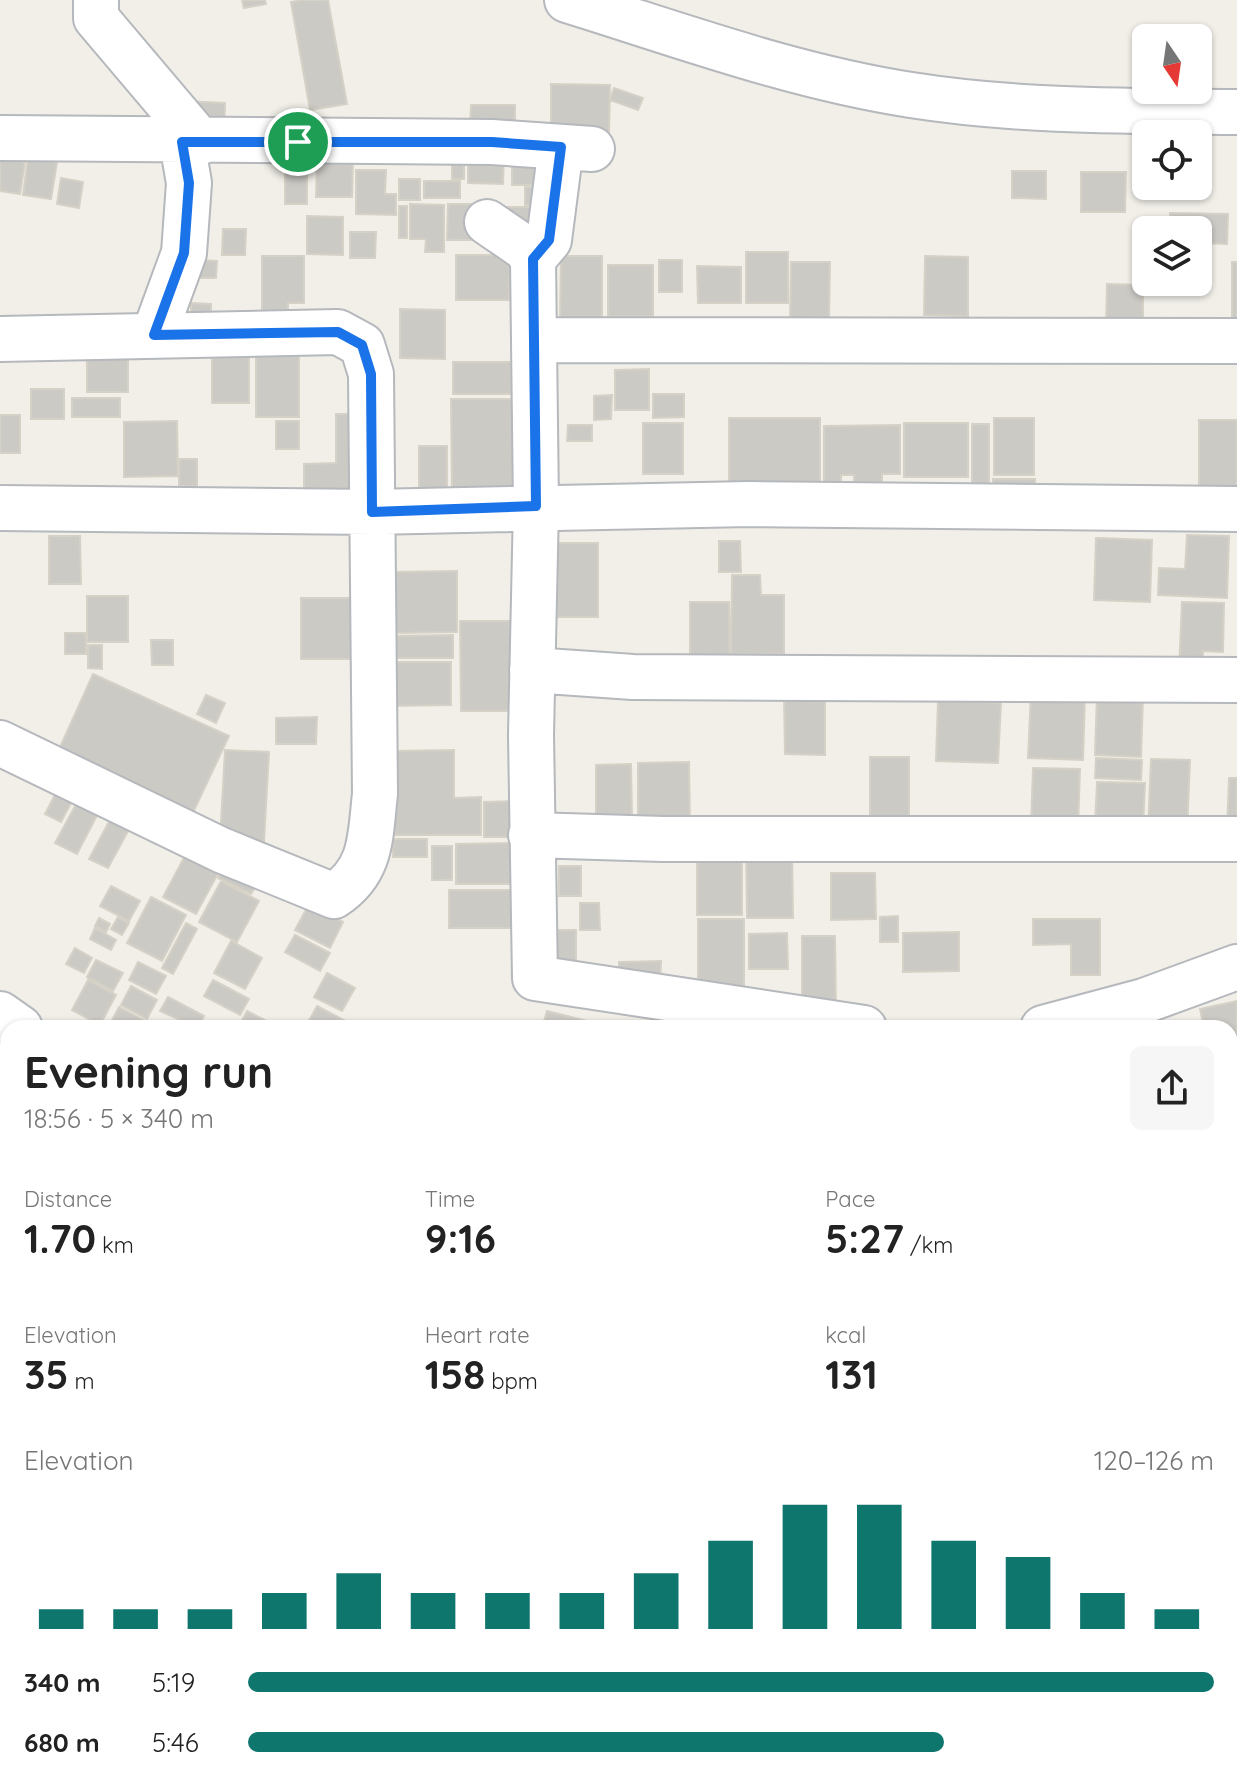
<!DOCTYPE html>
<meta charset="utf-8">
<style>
body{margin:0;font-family:Quicksand,sans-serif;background:#f6f6f6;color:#222;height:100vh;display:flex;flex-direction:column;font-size:30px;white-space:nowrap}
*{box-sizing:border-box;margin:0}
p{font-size:26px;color:#767676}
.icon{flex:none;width:44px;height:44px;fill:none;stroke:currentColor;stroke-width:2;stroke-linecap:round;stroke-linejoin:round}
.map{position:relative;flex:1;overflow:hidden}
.sheet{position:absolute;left:0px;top:1020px;width:1238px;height:770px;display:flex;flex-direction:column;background:#fff;border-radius:24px 24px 0 0;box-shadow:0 2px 6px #0004}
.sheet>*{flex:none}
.needle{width:52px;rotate:167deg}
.controls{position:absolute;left:1132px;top:24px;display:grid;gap:16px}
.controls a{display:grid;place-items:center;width:80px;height:80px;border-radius:12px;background:#fff;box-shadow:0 2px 6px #0004;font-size:40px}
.pin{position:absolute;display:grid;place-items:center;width:68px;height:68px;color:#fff;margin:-34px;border:4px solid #fff;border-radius:50%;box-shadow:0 2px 8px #0007}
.round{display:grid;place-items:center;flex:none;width:84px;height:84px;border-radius:12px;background:#f6f6f6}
.overview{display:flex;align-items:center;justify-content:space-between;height:136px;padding:0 24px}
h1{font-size:44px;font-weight:700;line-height:60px}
.metrics{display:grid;grid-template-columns:repeat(3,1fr);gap:12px;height:136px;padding:8px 24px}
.metrics div{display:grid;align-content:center}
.metrics b{font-size:40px;font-weight:700}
.metrics small{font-size:22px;font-weight:400}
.metrics p{font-size:22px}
.chart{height:224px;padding:16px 24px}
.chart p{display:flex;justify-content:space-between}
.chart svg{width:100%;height:144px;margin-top:8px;stroke:#0f766e;stroke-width:6}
ul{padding:0 24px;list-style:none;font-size:26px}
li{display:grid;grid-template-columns:128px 96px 1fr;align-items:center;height:60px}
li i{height:20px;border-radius:10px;background:#0f766e}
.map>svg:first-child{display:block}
</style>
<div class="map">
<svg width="1237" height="1789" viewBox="0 0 1237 1789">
<rect width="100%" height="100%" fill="#f1efe8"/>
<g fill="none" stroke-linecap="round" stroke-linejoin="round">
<path stroke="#aadaff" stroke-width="9" d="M0,1199l8,6
M1230,1488l7,-2"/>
</g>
<path fill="#cccac5" stroke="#d6d1c6" stroke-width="2" d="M242,0h23l1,4 -22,4z
M302,0h26l19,104 -37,6 -19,-108z
M551,84l59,1 -1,50h-58z
M614,88l29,10 -5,12 -28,-10z
M184,101l41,2 -1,29z
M471,105h44v25l-45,-2z
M468,150h36l-1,34 -35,-1z
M452,155l12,1v23h-12z
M28,158l29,4 -6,37 -28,-4z
M0,159l25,3 -5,32 -20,-3z
M317,159l36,1 -1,37h-36z
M285,162h22v42h-22z
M512,167h41l-1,18h-40z
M1133,167l13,1v18h27v6h-40z
M356,170h30l-1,24h11v21l-40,-1z
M1012,171h34v28l-34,-1z
M1081,172h45l-1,40h-44z
M61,178l22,4 -4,26 -22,-4z
M399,179h21v21h-21z
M424,181h36v17h-36z
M525,187l23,1v17h-23z
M410,204l34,1v47h-19l1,-13h-16z
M448,204h34l-1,36h-34z
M399,206h8v32h-8z
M506,207h40v25h-41z
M1170,213l58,1 -1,30 -29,-1v-13h-28z
M307,216l36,1v38l-36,-1z
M223,229h23l-1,26h-23z
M350,232h26l-1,26h-25z
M746,252h42v51h-42z
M456,255h54l-1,45h-53z
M262,256h42v47h-16v12h-26z
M561,256h41v64h-42z
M925,256l43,1v59l-44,-1z
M196,260l21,1 -1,17h-20z
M659,260h23v32h-23z
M791,262h39l-1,60h-39z
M1232,262h5v62h-5z
M608,265h45v51h-45z
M697,266l44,1v36h-43z
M1107,284l36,1v43l-37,-1z
M191,303l20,1v23h-20z
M400,309l45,1v49l-45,-1z
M212,351h37v52h-37z
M87,352h41v40h-41z
M256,354h43v63h-43z
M453,362h58v32h-58z
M649,369v41h-34v-40z
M31,389h33v30h-33z
M653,394h31v23l-31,1z
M612,395l-1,24 -17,1v-24z
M72,398h48v19h-48z
M451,399h68l1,90h-68z
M336,414h22v79h-54v-29l32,-1z
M0,415h20v38h-20z
M729,418h91v73h-91z
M994,418h40v57h-40z
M1199,420h38v72h-38z
M177,421l1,55 -54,1v-55z
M276,421h23v28h-23z
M643,423h40v51h-40z
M904,423h64v54h-64z
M972,424h17v71h-17z
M568,425h24v16h-25z
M900,425v49h-18v8h-28v-7h-13v14l-17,1v-64z
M419,446h28v45h-28z
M179,459h18v27h-18z
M993,479h42v15l-42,1z
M1187,535l42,1 -2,62 -69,-3 1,-27 26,1z
M49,536h31l1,48h-32z
M1096,538l56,2 -2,62 -56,-2z
M719,541h21l1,31h-22z
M557,543h41v74h-41z
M457,571v61l-64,1v-61z
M732,575h28l1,20h23v59h-53z
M87,596h41v46h-41z
M301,598h55l10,61h-65z
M690,602h39l1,61h-40z
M1182,602l42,1 -1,49 -20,-1v20l-24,-1z
M460,621h58v90h-57z
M65,633h21v21h-21z
M453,635v23h-62v-22z
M151,640h22v25h-21z
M88,645h14v24l-14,-1z
M389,662h62v43l-62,1z
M93,674l136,62 -38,81 -135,-61z
M1031,692l54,2 -2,66 -55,-2z
M1097,694l46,2 -2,61 -46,-2z
M206,695l19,8 -9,20 -19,-9z
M784,697h41v58l-40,-1z
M938,700l63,3 -3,60 -62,-2z
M317,717l-1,27h-40v-26z
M225,750l44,2 -5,90 -44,-2z
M454,750v48l27,-1v38h-86v-84z
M870,757h39v62l-39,-1z
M1096,758l46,2 -1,20 -46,-2z
M1151,759l39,1 -3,72 -39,-2z
M689,762l1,64 -52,1v-64z
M631,764l1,55h-36v-54z
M1033,768l47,1 -2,59 -47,-2z
M1229,778h8v54l-10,-1z
M1097,782l48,1 -2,45 -48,-3z
M61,783l16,9 -16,30 -16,-8z
M81,795l21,11 -25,48 -22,-11z
M516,801v36h-32v-35z
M113,814l19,10 -24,44 -19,-9z
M393,839h34v18h-34z
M517,843v41h-61v-40z
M792,844l1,74h-46l-1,-73z
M432,846h20v34h-20z
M742,848v67h-45v-66z
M188,850l33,18 -25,46 -33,-17z
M226,863l33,17 -8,14 -33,-16z
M559,866h22v30h-22z
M831,873h44l1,46 -45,1z
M221,881l38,20 -22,41 -38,-20z
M111,886l29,15 -11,20 -29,-15z
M449,890h72v38h-72z
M151,897l35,18 -24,46 -35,-18z
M580,903h19l1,27h-20z
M309,904l34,18 -13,26 -35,-18z
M898,916v26h-18v-25z
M118,917l11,6 -7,12 -11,-6z
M99,918l11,6 -4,8 -11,-6z
M698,919h46v70l-46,1z
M1033,919h67v56h-29v-31l-38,1z
M186,923l11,6 -24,45 -11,-6z
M95,928l21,12 -5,10 -21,-11z
M554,930h22v32h-22z
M959,932v39l-56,1v-39z
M787,933l1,36h-39v-35z
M295,935l35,18 -10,18 -35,-19z
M802,936h33l1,75h-34z
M231,941l31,17 -17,31 -31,-16z
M75,948l17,10 -8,15 -18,-9z
M96,960l27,13 -10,18 -26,-14z
M661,961l-1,27h-41v-26z
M138,962l28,14 -10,18 -27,-14z
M327,973l28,15 -13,23 -28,-14z
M88,980l28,15 -16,30 -28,-15z
M213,980l36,19 -9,16 -36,-19z
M131,986l26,14 -10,19 -26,-14z
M168,997l36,19 -6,12 -38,-17z
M1237,1001v48l-7,2v-23h-26l-4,-19z
M317,1006l36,19 -2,3h-46z
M119,1007l28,15 -3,6h-36z
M247,1011l33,17h-42z
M547,1011l40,10 -2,7h-43z
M671,1019l32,4 -1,5h-32z
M1237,1056v26l-7,2v-25z
M1237,1088v39h-1l-6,-37z
M0,1091l8,6v26l-8,11z
M8,1127v24l-8,-6v-7z
M0,1147l8,6v35l-8,-6z
M1237,1187v57l-7,-32v-24z
M1230,1283l7,3v65l-7,2z
M8,1346v44l-8,-4v-26z
M1237,1355v69l-7,2v-69z
M1237,1646v23l-7,2v-23z
M55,1782h44l1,2 -43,5z
M255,1782h46l-1,7h-46z
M308,1782h112l-1,7h-112z
M445,1782h44l-1,7h-44z
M534,1782h28l-1,7 -28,-3z
M565,1782h34l-1,7z
M817,1782h32l2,7h-33z
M852,1782h38l2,7h-39z
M964,1782l2,7h-38l-2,-6z
M1026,1782h42l2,7h-42z
M1075,1782h37l-19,7h-15z"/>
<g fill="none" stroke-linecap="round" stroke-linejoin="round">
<defs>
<path id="minor" d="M96,0v18l105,124
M567,0c113,35 227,77 344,95 108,17 217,16 326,17
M0,138l492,4 100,7
M487,222l38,26 8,11 3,247 -5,229 4,243 329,50
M533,259l16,-19 12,-93
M154,335l30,-82 5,-70 -7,-41
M0,339l338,-7 24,13 9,29 4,420c-5,42 -2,76 -41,102l-113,-46 -221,-107
M536,340l701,1
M0,508l372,4 377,-8 488,5
M532,670l101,7 604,3
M531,835l132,4h574
M0,1014l20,14
M1043,1028l101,-27 93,-34
M0,1084l8,-10
M1230,1275l7,-1
M0,1409l8,5
M1230,1739l7,2
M433,1782v7
M193,1789v-7"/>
<path id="major" d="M1230,1770l7,-2
M1170,1789l22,-7"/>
</defs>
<use href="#minor" stroke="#b5b8bc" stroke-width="48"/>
<use href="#major" stroke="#f2c960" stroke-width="48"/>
<use href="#minor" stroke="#fff" stroke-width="44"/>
<use href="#major" stroke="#fff2af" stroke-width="44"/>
</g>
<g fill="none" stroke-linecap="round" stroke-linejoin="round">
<defs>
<path id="route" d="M182,142h310l69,5 -12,93 -16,19 3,247 -164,6 -1,-138 -9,-29 -24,-13 -184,3 30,-82 5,-70z"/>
</defs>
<use href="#route" stroke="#fff" stroke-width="16"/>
<use href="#route" stroke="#1a73e8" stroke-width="10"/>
</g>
</svg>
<div class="controls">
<a><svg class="needle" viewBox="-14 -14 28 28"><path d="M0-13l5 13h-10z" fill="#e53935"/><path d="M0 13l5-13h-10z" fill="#767676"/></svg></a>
<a><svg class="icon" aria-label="locate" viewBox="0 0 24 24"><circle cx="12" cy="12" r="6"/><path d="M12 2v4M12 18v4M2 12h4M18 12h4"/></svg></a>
<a><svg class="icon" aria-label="layers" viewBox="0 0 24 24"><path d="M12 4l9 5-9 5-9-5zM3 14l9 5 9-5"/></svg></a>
</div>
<div class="pin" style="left:298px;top:142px;background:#1e9e55"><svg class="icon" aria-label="arrive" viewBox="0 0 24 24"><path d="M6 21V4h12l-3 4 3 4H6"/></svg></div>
<section class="sheet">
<div class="overview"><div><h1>Evening run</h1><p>18:56 · 5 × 340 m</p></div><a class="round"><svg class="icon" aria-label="share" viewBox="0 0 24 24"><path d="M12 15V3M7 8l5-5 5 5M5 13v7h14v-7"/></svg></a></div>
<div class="metrics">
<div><p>Distance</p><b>1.70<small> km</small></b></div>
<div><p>Time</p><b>9:16</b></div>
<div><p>Pace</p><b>5:27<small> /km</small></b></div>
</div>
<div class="metrics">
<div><p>Elevation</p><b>35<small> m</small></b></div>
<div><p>Heart rate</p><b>158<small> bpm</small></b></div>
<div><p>kcal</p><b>131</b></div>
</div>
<div class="chart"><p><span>Elevation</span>120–126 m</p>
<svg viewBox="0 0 160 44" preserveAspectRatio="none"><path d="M5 44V38M15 44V38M25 44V38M35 44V33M45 44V27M55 44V33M65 44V33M75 44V33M85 44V27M95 44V17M105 44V6M115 44V6M125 44V17M135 44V22M145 44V33M155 44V38"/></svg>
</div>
<ul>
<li><b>340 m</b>5:19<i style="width:100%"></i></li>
<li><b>680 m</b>5:46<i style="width:72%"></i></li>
</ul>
</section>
</div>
